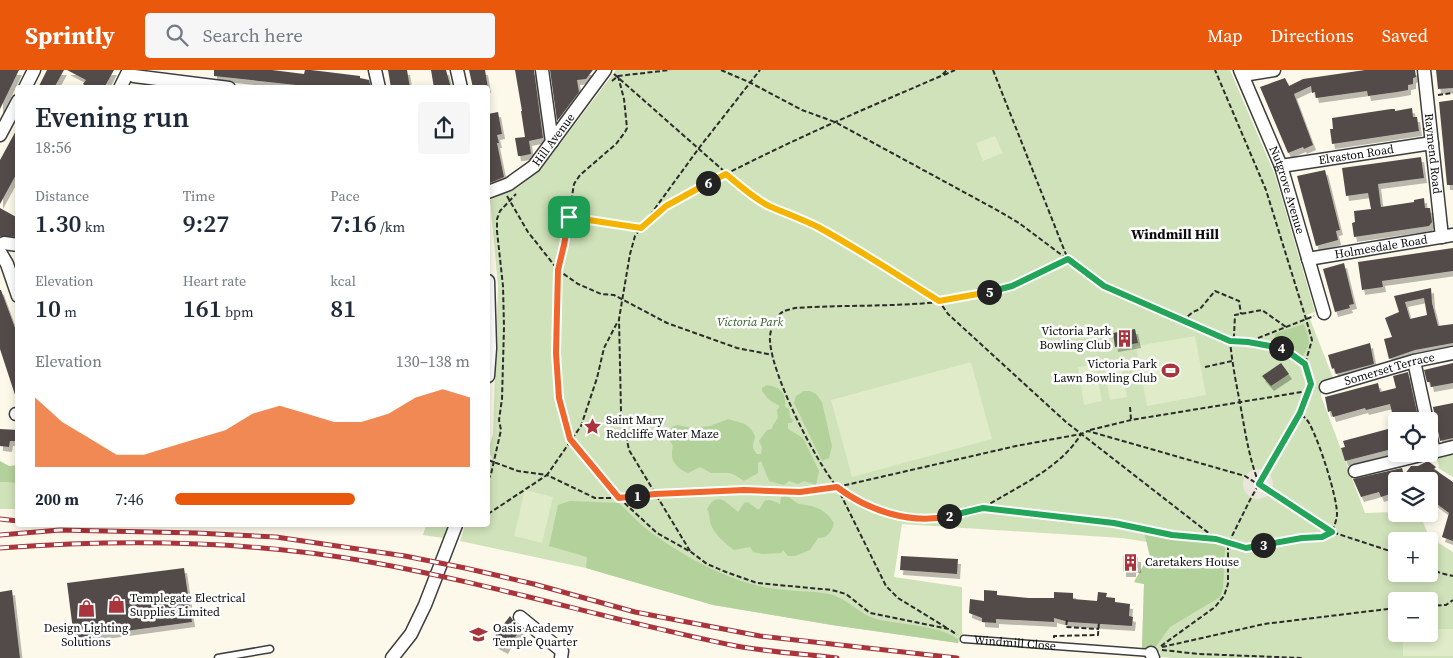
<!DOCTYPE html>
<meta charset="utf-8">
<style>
body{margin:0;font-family:"Source Serif 4",serif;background:#f6f6f7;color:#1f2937;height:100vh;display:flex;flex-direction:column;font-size:19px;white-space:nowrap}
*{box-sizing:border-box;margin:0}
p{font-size:16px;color:#747a83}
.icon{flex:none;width:28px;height:28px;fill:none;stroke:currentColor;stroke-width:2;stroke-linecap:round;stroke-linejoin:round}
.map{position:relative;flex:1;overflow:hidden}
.side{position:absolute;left:15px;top:15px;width:475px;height:442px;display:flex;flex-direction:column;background:#fff;border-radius:5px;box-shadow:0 2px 8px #0003}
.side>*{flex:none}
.buttons{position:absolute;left:1388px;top:342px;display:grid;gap:10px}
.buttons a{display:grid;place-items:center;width:50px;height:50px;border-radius:5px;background:#fff;box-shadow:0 2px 8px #0003;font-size:25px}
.pin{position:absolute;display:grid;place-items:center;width:42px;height:42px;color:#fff;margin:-21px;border-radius:10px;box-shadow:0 2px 8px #0006}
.km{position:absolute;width:25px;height:25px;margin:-12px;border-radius:50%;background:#222;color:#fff;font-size:14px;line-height:25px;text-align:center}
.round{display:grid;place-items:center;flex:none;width:52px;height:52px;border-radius:5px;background:#f6f6f7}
.summary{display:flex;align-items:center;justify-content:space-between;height:85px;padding:0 20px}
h1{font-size:28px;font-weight:600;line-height:38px}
.stats{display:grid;grid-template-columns:repeat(3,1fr);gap:8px;height:85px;padding:5px 20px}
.stats div{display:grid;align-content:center}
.stats b{font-size:25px;font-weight:600}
.stats small{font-size:14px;font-weight:400}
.stats p{font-size:14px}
.chart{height:140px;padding:10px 20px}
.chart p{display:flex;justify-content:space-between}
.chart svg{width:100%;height:90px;margin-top:5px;fill:#ea580c;opacity:.7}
ul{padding:0 20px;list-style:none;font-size:16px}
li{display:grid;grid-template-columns:80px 60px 1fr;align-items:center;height:38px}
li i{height:12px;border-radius:6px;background:#ea580c}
header{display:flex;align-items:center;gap:30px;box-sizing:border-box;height:70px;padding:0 25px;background:#ea580c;color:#fff}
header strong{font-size:24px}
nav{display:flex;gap:28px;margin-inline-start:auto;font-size:18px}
.search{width:350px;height:45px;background:#f6f6f7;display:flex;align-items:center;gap:12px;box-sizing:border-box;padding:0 18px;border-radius:5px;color:#747a83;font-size:19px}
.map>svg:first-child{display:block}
</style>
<header>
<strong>Sprintly</strong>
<div class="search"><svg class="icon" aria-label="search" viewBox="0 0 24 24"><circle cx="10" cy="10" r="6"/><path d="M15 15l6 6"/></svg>Search here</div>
<nav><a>Map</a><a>Directions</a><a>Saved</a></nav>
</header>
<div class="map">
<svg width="1453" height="588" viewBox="0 0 1453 588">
<defs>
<filter id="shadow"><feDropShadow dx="3" dy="5" stdDeviation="0" flood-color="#0004"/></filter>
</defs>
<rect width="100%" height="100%" fill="#fdf9ea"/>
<path fill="#cfe2b9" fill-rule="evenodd" d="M616,0h614l45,105 40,137 -8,3 3,4 23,59 -12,3 1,7 -1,8 44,117 31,-1v2h24l9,23 24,15v106h-278l-15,-1v-5l-10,-4h-8l2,-64 -10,-2 12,-21h5l-4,-19 -25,-4 -220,-14 -8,53 68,10v45l2,7 -6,4 -126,-18 -119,-20 -127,-37 -126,-27 5,-16h23v-57l2,-1 2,-10 -4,-5 5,-18 5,-149 -8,-85 27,-12 24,-19zM1396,471h33v33h-33zM1396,531h33v33h-33z
M1453,384v23l-15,-9 1,-2 -3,-9z
M0,412l17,1v26h-17z
M426,455h23l-6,13 -20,-3z"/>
<path fill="#b3d19a" d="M1304,254c5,15 8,18 -1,32l-25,-11 -5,-5 3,-7z
M767,315c15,3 19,8 18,22l4,2 1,8 3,3 -1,3h-4v6l15,9 16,33 -3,14 -12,-4 -6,3 -9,-3 -5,4 -15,-4 -8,-20 -3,2v10l-14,8 -9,-6 -6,-2h-18l-11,-6 -12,6c-12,-5 -19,-13 -15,-27l-3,-5 -2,-7 4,-7 5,-2 15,3 18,-2 18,-7 17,5 6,5 4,7c-1,8 -5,11 2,18h4l1,-7 -3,-6 8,-11 5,-1c1,-6 4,-7 6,-12l-1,-7 3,-4 -11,-6 -7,-9v-3z
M804,321h6l6,3 6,8 10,44 -3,12 -7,3 -28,-58 2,-7z
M0,391l9,5 8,-1v18l-17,-1z
M786,426c6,1 8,7 14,8 15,2 25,5 34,19 -2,9 -7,15 -16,15l-8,12 -15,6h-7l-5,-6 -2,3 -18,1 -10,-2 -3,-5 -16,3c-8,-6 -19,-15 -23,-25 -2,-6 -1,-11 -4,-16 10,-19 20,-6 31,3l6,-9 4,-1 9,7h3c5,-12 8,-10 20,-5l1,-7z
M570,431l49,2c10,9 19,20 30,28 34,25 79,50 120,57 22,4 43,2 64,7 15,5 26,18 40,23 28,8 60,5 85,21v4l-126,-18 -119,-20 -127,-37 1,-11 -38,-11 9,-41z
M1144,462l75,11 6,4 -2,41 -3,9 -50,30 -16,22 -12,-1 2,-64 -10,-2 12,-21h5z"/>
<path fill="#dfebc9" d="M995,66l8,17 -20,8 -7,-18z
M1195,266l11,59 -59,11 -11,-60z
M1120,290l7,37 -17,3 -7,-37z
M971,292l21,77 -140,38 -21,-77z
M1095,294l7,37 -18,4 -6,-38z
M525,420l28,7 -11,46 -28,-7z
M1429,559h24v27h-50v-22h26z"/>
<path fill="#ebe6db" d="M1243 414a15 15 0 1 1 30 0a15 15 0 1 1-30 0Z"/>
<path fill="#524c48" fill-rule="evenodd" filter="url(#shadow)" d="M0,0h19l-19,39z
M47,0h17l-10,18h-16z
M67,0h47l-10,18h-16l-5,-4 3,-4z
M214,0h58l32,4 1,-4h6l33,4 16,2v2l9,2 2,8h-56l-19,-3 -82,-9z
M388,0h19l3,18h-19z
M431,0h15l5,18h-17z
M469,0h16l3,18h-15z
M515,0h19l9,68 -14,3 2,13 -10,2h-3l-3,-18 10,-1 -4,-26h1z
M550,0h43l-7,9 -9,1 2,12 -22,29z
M1365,0h50l1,7 -3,1v6l-5,1v5l-11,2 -29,4 -1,-5 -51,7 -1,-6 -3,1 -1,-7 -17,8 19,51 -9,4 -1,-2 -15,6 -28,-66 25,-9 4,8 14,-7z
M1436,0h17v18l-15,1z
M1453,30v85h-6l-8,-83z
M1412,38l1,9h4l2,14 -87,13 -2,-15h3l-1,-11 59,-9h4v2z
M498,42l4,22 -5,1 2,8h-2l7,34 -14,6 -2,-16v-53z
M18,57v44l-18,33v-44z
M1421,87l3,21 -46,6 3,23 33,-5v-2l10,-2 1,10h5l2,14 -3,4 -75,11 -2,-14 3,-1 -1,-11 17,-2 -3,-16 -22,3 -4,-28z
M1325,100l15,60 -4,1 2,9 -22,6 -19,-70z
M0,138l18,10v19l-18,-1z
M1453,178v23l-71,10 1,6 -21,3 -4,-28z
M1344,193l10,41 -5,1 1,3 -15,4 -12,-43z
M1431,218l1,15 6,23 15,-2v19l-38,7 -26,9 -5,-20 8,-2 -7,-19 14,-6 -5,-16zM1424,228l3,17 -17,4 -5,-17z
M0,220h1l17,46v62h-2l-16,-49z
M1135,259l3,14 -23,4 -2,-14z
M1370,273l4,21 -38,10 -2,-6 -2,1 -4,-14z
M1281,293l8,11 -18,12 -9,-10z
M1453,293v20l-22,4 -1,-5h-3l-3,-12z
M1408,302l11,49h-25l-4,-17 -24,6 -1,-2 -32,9 -2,-6 -3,1 -3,-15 53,-14 2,9 16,-4 -3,-12z
M1453,333v35l-13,3 -7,-34z
M0,359l18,1v11h-8l-1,6 -9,-1z
M1388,359l4,20 -47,12 -4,-13 4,-1 -2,-6z
M1428,391l8,6 -2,2 19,13v59l-11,-4 7,-24 -20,-15v-17h-33v11l-15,5 -2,-5 -18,5 -8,-18 49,-11 2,7 7,-9h7z
M901,486l57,3 -1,15 -57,-4z
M1123,486l15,1v11h-5v4h-10z
M184,498l8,54 -118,16 -7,-55z
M12,520l8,68h-20v-66z
M984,520l13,1v4l32,3h25v-6l19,1v6l24,2 1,-9 9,1 -1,4 9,1v4l15,2 -1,12 4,1 -1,9 -63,-4 -15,-4v4l-58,-3v4l-14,-1v-4l-13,-5 1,-14 14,2z
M510,546l5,7 7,6 -12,14h-2l-3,6 -13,-7 5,-9z"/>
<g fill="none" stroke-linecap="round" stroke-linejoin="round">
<defs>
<g id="service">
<path id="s1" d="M964,569l187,14"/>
<path d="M218,588l52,-9"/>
</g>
<g id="minor">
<path d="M375,0l4,18"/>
<path d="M457,0l4,18"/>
<path d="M542,0l10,72"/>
<path id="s2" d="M1240,0l41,96 43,147"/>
<path id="s3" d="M1424,0l18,167"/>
<path d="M128,3l6,3 95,12"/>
<path d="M1243,5l31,-5"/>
<path d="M25,18l9,-18"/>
<path d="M120,18l9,-18"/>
<path d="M0,65l18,-34"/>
<path id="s4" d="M1281,96l151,-23"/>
<path id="s5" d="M488,122l21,-8 25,-18 71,-96"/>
<path d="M0,175l4,-2 14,2"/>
<path d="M0,182l7,12 11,32"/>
<path id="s6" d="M1308,189l145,-24"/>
<path d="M488,211l2,67 -2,28"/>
<path d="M1414,291l13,60"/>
<path id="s7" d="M1326,317l88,-26 39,-8"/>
<path d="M16,344h2"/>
<path d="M1429,359l5,23"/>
<path d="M1429,383l24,-6"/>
<path d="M1355,401l70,-17"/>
<path d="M520,547l42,34 -1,7"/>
<path d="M1151,583l2,5"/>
<path d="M392,588l19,-24 14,-29 31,-80"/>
</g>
</defs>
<use href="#service" stroke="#3d3d3d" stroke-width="9"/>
<use href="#minor" stroke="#3d3d3d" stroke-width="15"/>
<path stroke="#2c2c2c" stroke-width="2" stroke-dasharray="5 2.5" stroke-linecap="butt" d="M721,0l30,13 51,27 33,12 160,87 24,14 84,63 127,55 18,1 66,-26
M993,0l74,187
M614,4l137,121 17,10 27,11 22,11 55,31 67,43 9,13 118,108 149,116
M944,5l11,-5
M618,6l6,23 3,29 -2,4 -9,12 -36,31 -6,9 -10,61 -6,25 20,14 23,10 13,1 53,28 70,25 36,7
M612,11l6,-5 52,-6
M1438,25l15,-2
M507,126l21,36 30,38 -2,105 3,23 11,41 49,59 38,35 34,19 16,12 19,8 31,11 75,7 14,4 24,19 79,16 8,6
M569,147l72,11
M648,151c29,-24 64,-40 98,-57 64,-32 130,-60 195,-88l6,-6
M1182,251l11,-9 7,-3 15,-18 24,10 2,13
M1248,272c27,5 35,5 57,22
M1205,297l27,-6
M1130,337l1,12
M1090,360l41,-10 183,-30
M488,390l30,11 29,4 34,-49 16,-48 7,-30 14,-27
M488,410l3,-6 10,-44 -2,-10 3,-21 2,-72 -1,-41 -6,-55v-12l3,-8 16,-17
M1259,414c-10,-26 -14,-53 -19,-81 -4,-20 -8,-41 -10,-62l4,-5 1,-21 27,-5 24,17
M837,417l179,-41 65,-12 7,-3 157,45 87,56c2,-6 5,-12 5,-18 0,-18 -18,-73 -27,-89 -2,-5 -6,-8 -10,-12l11,-29 -6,-20 7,-24 -6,-21 -40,-129 -51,-120
M984,437c32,-19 78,-40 97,-73
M488,444l59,-39 48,23h24l36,-4 89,-4 55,2 38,-5 15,12 18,8 19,7 21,3 27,2 46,-11 131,15 58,12 44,4 30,9 57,-10 19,-1 10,-5 64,21
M690,481l-61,-101 -8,-39 -2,-92 11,-65 5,-18 64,-88 61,-78
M1429,497l11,6 13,3
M1429,536l17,-1 7,-5
M1067,550l-1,7 33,2
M947,558l-49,-30 -12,-12 -49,-99c-22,-27 -65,-111 -67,-146 -1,-10 5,-25 14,-30 3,-1 8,-2 11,-3 70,-5 150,3 217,-22 19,-7 37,-18 55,-27
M1054,568v-2l44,-1 1,-14
M1161,576l54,-39 9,-11 4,-12v-40l23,-46 49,-85
M1162,577l102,-23 132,-16
M1162,580l37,4 103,4"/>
<use href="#service" stroke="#fff" stroke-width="6"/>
<use href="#minor" stroke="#fff" stroke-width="12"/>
<defs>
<path id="rail" d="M0,449l18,2
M0,465l60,-5 136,3 80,4 129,19 60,12 69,16 101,28 125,24 197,22
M0,478c123,-9 248,-8 370,14 123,22 243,59 366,84 33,6 68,8 101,12"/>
</defs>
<use href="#rail" stroke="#a9343b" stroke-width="5"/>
<use href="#rail" stroke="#fff" stroke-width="3" stroke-dasharray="9" stroke-linecap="butt"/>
</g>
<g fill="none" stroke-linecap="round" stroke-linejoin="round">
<defs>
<path id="split-1" d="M569,147l-5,28 -6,25 -2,83 3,45 11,41 49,59 18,-2"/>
<path id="split-2" d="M637,426l18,-2 89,-4 56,2 37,-5c30,23 73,38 112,29"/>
<path id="split-3" d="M949,446l34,-8 131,15 58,12 44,4 30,9 17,-3"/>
<path id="split-4" d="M1263,475l39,-7 20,-1 10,-5 -73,-48 41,-71 11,-29 -6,-20 -14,-10 -10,-6"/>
<path id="split-5" d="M989,222l23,-6 56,-27 36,27 126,55 18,1 33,6"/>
<path id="split-6" d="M708,113l18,-9c13,11 27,24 43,32 16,7 33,13 49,21 42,23 81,49 121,74l50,-9"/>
<path id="split-7" d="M569,147l72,11 25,-22 42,-23"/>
</defs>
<use href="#split-1" stroke="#fff" stroke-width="10"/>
<use href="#split-2" stroke="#fff" stroke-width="10"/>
<use href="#split-3" stroke="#fff" stroke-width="10"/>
<use href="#split-4" stroke="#fff" stroke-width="10"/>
<use href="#split-5" stroke="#fff" stroke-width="10"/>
<use href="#split-6" stroke="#fff" stroke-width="10"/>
<use href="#split-7" stroke="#fff" stroke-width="10"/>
<use href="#split-1" stroke="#f0652b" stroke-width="6"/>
<use href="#split-2" stroke="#f0652b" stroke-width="6"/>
<use href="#split-3" stroke="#22a559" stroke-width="6"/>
<use href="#split-4" stroke="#22a559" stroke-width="6"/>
<use href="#split-5" stroke="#22a559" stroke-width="6"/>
<use href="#split-6" stroke="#f5b400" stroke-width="6"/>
<use href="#split-7" stroke="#f5b400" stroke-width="6"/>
</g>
<defs>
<symbol id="building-bare" viewBox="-9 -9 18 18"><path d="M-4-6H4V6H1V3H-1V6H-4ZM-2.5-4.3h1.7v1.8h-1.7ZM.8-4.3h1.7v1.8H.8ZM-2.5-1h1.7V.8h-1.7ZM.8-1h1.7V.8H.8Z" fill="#a9343b" stroke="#fff" stroke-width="2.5" paint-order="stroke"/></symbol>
<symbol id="stadium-bare" viewBox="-9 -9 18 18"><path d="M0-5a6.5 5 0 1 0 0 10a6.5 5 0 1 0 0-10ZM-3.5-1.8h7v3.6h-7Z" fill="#a9343b" stroke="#fff" stroke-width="2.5" paint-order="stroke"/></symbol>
<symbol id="sight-bare" viewBox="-9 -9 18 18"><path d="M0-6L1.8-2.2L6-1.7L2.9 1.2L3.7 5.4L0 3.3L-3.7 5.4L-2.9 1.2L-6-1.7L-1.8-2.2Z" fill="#a9343b" stroke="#fff" stroke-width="2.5" paint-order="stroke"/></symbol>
<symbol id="shop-bare" viewBox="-9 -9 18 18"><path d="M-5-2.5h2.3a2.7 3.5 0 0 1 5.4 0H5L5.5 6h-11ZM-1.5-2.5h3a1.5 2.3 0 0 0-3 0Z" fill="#a9343b" stroke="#fff" stroke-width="2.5" paint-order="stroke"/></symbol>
<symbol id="school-bare" viewBox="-9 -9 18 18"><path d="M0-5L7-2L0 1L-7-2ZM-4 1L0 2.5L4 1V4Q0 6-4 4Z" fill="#a9343b" stroke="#fff" stroke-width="2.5" paint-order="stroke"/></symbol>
</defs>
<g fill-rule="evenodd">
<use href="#building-bare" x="1112" y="256" width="25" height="25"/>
<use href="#stadium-bare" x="1158" y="288" width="25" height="25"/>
<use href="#sight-bare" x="580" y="344" width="25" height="25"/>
<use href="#building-bare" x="1118" y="480" width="25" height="25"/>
<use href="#shop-bare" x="104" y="522" width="25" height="25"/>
<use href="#shop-bare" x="74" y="526" width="25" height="25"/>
<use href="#school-bare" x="466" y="552" width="25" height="25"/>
</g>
<g text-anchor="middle" stroke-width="5" stroke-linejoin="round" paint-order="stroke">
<g font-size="12" fill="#0a0a0a" stroke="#fff">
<text dy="4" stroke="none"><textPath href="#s5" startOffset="86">Hill Avenue</textPath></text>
<text dy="4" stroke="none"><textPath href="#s3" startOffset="84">Raymend Road</textPath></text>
<text dy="4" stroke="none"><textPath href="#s4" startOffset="76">Elvaston Road</textPath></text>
<text dy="4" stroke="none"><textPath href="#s2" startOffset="129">Nutgrove Avenue</textPath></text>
<text dy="4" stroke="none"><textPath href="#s6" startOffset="74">Holmesdale Road</textPath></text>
<text dy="4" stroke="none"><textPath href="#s7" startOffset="66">Somerset Terrace</textPath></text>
<text dy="4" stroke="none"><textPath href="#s1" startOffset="51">Windmill Close</textPath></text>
</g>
<g font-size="12" font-style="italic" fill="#2f5924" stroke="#fff">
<text x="750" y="256">Victoria Park</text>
</g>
<g font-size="12" fill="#0a0a0a" stroke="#fff" text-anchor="start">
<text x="1111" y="265" text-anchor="end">Victoria Park<tspan x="1111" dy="14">Bowling Club</tspan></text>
<text x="1157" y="298" text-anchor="end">Victoria Park<tspan x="1157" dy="14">Lawn Bowling Club</tspan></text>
<text x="606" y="354">Saint Mary<tspan x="606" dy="14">Redcliffe Water Maze</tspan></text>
<text x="1145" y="496">Caretakers House</text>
<text x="130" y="532">Templegate Electrical<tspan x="130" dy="14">Supplies Limited</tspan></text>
<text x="86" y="562" text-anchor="middle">Design Lighting<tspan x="86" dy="14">Solutions</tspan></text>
<text x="493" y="562">Oasis Academy<tspan x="493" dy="14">Temple Quarter</tspan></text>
</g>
<g font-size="14" font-weight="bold" fill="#0a0a0a" stroke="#fff">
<text x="1175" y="169">Windmill Hill</text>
</g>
</g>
</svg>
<div class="buttons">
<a><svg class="icon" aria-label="locate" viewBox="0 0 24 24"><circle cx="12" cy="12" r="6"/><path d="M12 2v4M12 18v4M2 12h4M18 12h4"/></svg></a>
<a><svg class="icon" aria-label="layers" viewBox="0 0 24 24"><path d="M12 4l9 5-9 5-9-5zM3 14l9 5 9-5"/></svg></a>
<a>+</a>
<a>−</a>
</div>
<div class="pin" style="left:569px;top:147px;background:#1e9e55"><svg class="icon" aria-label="arrive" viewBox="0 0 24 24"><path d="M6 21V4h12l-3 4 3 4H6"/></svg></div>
<b class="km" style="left:637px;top:426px">1</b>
<b class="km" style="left:949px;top:446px">2</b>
<b class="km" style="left:1263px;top:475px">3</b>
<b class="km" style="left:1281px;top:278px">4</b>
<b class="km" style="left:989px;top:222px">5</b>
<b class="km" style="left:708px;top:113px">6</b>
<section class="side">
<div class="summary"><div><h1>Evening run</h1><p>18:56</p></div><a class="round"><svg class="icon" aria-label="share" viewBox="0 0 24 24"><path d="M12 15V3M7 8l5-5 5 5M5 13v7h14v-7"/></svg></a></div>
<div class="stats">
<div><p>Distance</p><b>1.30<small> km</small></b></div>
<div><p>Time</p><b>9:27</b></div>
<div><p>Pace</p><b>7:16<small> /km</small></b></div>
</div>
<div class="stats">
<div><p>Elevation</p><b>10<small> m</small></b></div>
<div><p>Heart rate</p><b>161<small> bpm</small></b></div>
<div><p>kcal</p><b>81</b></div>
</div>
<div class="chart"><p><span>Elevation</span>130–138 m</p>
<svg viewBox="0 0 160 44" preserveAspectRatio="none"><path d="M0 44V10L10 22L20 30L30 38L40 38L50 34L60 30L70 26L80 18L90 14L100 18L110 22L120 22L130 18L140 10L150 6L160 10V44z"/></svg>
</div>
<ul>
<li><b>200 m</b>7:46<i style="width:61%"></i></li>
</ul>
</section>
</div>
